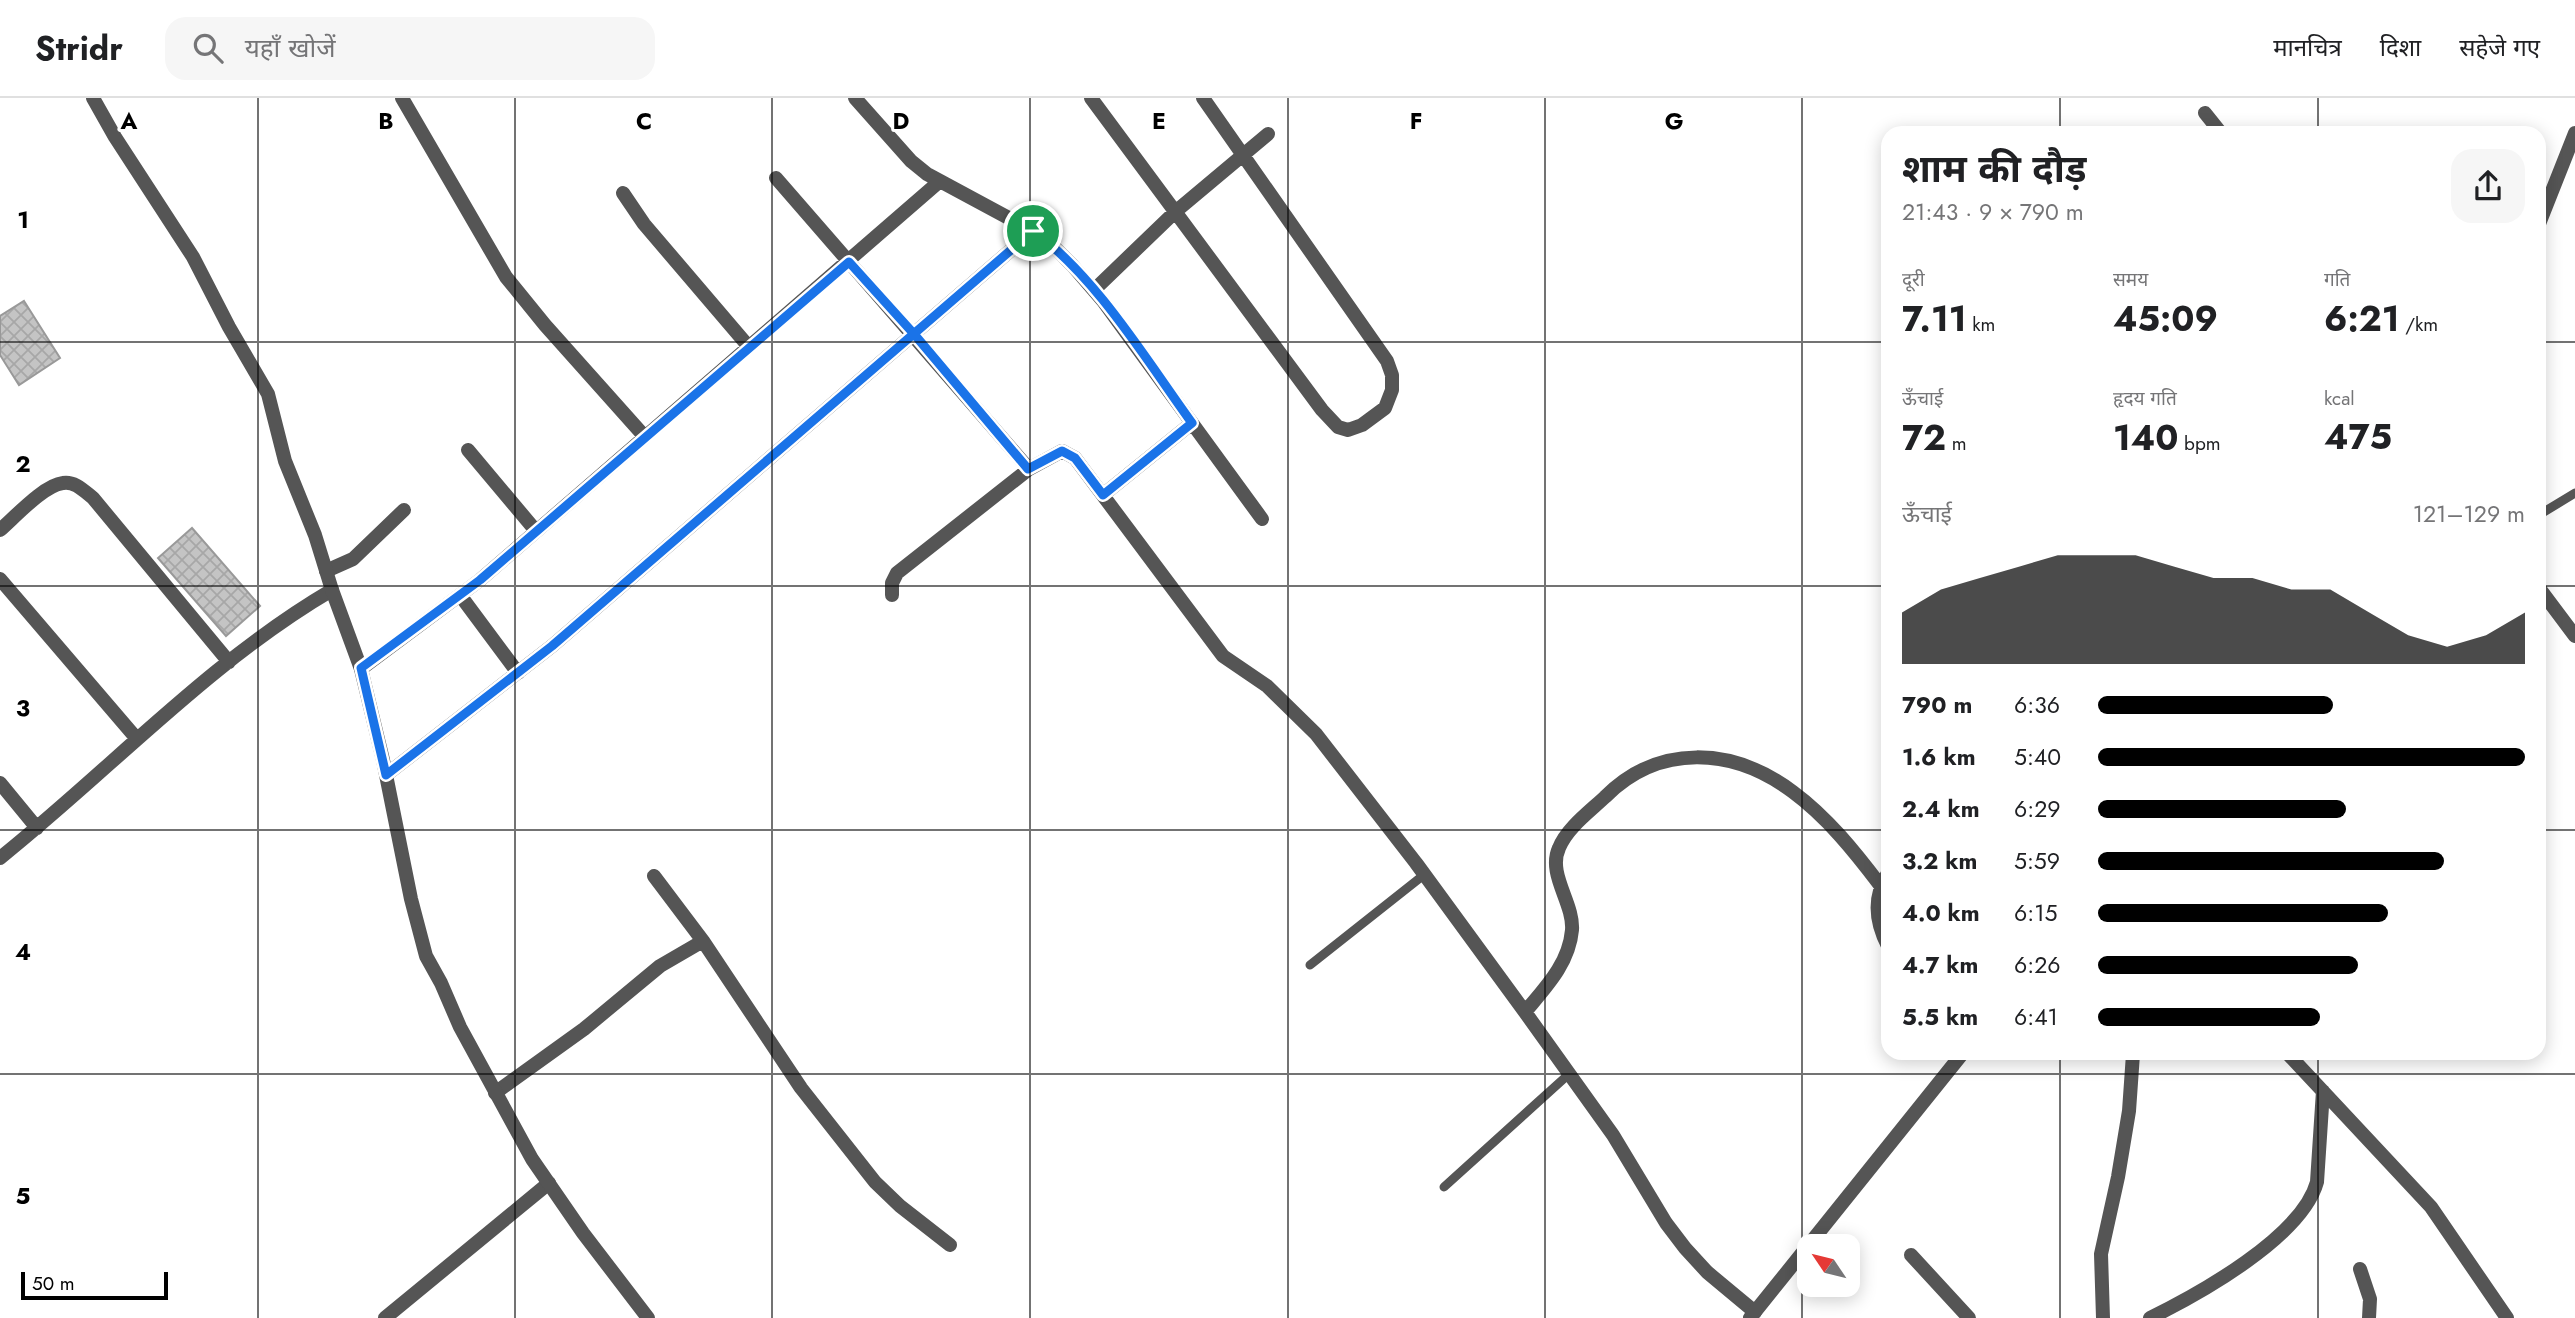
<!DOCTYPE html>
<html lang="hi">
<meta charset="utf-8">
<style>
body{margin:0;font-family:Jost,"Noto Sans Devanagari",sans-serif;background:#f6f6f6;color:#202124;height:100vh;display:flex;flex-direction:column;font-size:26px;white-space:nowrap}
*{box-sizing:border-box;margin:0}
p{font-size:23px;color:#757577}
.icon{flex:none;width:38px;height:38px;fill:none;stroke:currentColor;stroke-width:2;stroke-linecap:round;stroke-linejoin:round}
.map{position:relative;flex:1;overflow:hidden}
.details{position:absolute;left:1881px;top:28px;width:665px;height:934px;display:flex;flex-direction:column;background:#fff;border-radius:21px;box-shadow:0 4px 18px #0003}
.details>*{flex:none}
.needle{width:46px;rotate:305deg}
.controls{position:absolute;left:1797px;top:1136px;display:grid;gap:14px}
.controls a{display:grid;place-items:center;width:63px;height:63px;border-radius:14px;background:#fff;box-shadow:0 4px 18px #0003;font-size:35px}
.scale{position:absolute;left:21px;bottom:18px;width:147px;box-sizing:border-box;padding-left:7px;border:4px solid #000;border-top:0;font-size:19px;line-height:24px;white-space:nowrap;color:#000;-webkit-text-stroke:5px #fff;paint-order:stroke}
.pin{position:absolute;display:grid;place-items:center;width:60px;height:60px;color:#fff;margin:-30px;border:4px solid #fff;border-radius:50%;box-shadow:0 2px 7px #0007}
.round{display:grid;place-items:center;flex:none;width:74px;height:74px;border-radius:21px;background:#f6f6f6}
.overview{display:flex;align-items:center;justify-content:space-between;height:119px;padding:0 21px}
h1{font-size:38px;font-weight:700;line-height:52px}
.metrics{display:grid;grid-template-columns:repeat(3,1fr);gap:10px;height:119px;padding:7px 21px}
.metrics div{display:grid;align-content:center}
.metrics b{font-size:35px;font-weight:700}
.metrics small{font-size:19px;font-weight:400}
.metrics p{font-size:19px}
.chart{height:196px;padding:14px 21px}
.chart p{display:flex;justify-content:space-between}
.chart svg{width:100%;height:126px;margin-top:7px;fill:#000;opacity:.7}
ul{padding:0 21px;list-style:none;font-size:23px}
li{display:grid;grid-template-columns:112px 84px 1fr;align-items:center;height:52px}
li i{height:18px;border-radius:9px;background:#000}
header{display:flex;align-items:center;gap:42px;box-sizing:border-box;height:98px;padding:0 35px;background:#fff;border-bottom:2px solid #e0e0e0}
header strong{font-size:33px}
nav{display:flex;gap:38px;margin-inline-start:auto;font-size:24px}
.search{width:490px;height:63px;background:#f6f6f6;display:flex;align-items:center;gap:18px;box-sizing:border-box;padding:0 24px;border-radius:21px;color:#757577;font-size:26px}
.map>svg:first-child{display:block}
</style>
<header>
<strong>Stridr</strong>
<div class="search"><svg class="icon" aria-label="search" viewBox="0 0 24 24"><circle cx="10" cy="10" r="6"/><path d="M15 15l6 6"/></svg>यहाँ खोजें</div>
<nav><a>मानचित्र</a><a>दिशा</a><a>सहेजे गए</a></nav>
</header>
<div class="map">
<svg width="2575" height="1220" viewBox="0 0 2575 1220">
<defs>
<pattern id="building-cross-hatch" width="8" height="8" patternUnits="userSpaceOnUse" patternTransform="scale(1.75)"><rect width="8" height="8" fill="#c4c4c4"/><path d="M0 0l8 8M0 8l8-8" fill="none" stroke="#a7a7a7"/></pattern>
</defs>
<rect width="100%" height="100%" fill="#fff"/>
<path fill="url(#building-cross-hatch)" stroke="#999" stroke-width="2" d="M24,203l36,57 -41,27 -19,-30v-39z
M192,430l68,78 -34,30 -68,-78z"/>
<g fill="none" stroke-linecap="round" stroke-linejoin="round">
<path stroke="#555" stroke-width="9" d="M2539,417l36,-22
M1310,867l115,-91
M1444,1089l125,-113"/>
<path stroke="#555" stroke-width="14" d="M402,0l104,179 39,48 100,112
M855,0l56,63 16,13 106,57 19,14 20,20 31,36 159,218
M1091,0l231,312 16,17 10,3 14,-5 23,-17 7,-18v-15l-5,-14 -184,-263
M2205,15l16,20
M776,80l253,291
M623,95l21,31 105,123
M1094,192l81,-78 93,-78
M468,352l68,81
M1103,397l89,-72
M0,432c15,-13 44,-45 63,-47 12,-2 21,8 30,15l136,164
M326,473l27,-12 51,-49
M0,481l137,160
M2539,490l36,48
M460,497l58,78
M892,497v-12l5,-10 132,-104 33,-18 13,7 148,198 44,30 49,48 100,129 109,149 88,123 53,88 19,25 22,24 48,40
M361,571l119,-89 460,-399
M386,677l166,-129 481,-415
M0,685l37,45
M0,760c111,-89 209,-196 332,-268
M1888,775c-15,24 -13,48 0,73
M654,778l49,65 98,147 74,94 25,24 50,39
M1525,914c20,-24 44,-48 47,-82 2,-27 -25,-56 -13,-82 8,-20 30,-36 46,-51 54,-54 128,-50 188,-5 34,25 62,60 87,93
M2288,956l143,153 76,111
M495,995l89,-64 76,-63 43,-25
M1911,1157l58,63
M2360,1171l10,30 -1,19
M385,1220l164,-135
M2103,1220l-2,-64 17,-77 11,-66 4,-57
M2150,1220c49,-24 152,-81 167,-136l6,-91"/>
<path stroke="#555" stroke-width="14" d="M93,0l22,39 78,120 36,70 39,67 17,67 30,74 17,55 29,79 22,91 28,139 15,57 15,27 19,44 72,132 51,74 65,85
M2539,126l36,-91
M1750,1220l212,-264"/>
</g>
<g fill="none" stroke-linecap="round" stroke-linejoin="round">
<defs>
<path id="route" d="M1033,133l-481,415 -166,129 -25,-107 119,-88 369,-318 65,72 114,135 34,-18 13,7 28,37 89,-72c-45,-62 -97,-148 -159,-192"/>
</defs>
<use href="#route" stroke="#fff" stroke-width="14"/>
<use href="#route" stroke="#1a73e8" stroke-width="9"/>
</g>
<path fill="none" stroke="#000" stroke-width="2" stroke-opacity="0.55" d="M258,0v1220M515,0v1220M772,0v1220M1030,0v1220M1288,0v1220M1545,0v1220M1802,0v1220M2060,0v35M2318,0v35M0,244h1888M2539,244h36M0,488h1888M2539,488h36M0,732h1888M2539,732h36M2060,956v264M2318,956v264M0,976h2575"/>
<g font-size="23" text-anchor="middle" font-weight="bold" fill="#000" stroke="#fff" stroke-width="6" stroke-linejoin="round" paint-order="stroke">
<text x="129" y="31">A</text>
<text x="386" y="31">B</text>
<text x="644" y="31">C</text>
<text x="901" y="31">D</text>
<text x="1159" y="31">E</text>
<text x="1416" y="31">F</text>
<text x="1674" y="31">G</text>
<text x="23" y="130">1</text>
<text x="23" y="374">2</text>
<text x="23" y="618">3</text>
<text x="23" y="862">4</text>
<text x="23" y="1106">5</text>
</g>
</svg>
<div class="controls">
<a><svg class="needle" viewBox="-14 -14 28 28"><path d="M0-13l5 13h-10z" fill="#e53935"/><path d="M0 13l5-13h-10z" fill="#757577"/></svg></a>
</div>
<div class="scale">50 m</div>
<div class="pin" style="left:1033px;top:133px;background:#1e9e55"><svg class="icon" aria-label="arrive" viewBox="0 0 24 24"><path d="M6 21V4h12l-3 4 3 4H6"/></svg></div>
<section class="details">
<div class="overview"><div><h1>शाम की दौड़</h1><p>21:43 · 9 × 790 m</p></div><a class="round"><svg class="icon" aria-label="share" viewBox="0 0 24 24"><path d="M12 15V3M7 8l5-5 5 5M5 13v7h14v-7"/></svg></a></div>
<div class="metrics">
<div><p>दूरी</p><b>7.11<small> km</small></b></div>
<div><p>समय</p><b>45:09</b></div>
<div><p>गति</p><b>6:21<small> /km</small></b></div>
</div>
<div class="metrics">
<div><p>ऊँचाई</p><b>72<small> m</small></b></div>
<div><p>हृदय गति</p><b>140<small> bpm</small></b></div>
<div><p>kcal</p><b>475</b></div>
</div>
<div class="chart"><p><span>ऊँचाई</span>121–129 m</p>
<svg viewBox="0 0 160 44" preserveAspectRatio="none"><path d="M0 44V26L10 18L20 14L30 10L40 6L50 6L60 6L70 10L80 14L90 14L100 18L110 18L120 26L130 34L140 38L150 34L160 26V44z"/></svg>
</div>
<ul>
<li><b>790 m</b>6:36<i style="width:55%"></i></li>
<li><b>1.6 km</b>5:40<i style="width:100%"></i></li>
<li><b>2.4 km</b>6:29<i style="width:58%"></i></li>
<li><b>3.2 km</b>5:59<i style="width:81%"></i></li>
<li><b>4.0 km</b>6:15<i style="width:68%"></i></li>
<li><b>4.7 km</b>6:26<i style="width:61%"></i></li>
<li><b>5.5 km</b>6:41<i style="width:52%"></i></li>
</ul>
</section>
</div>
